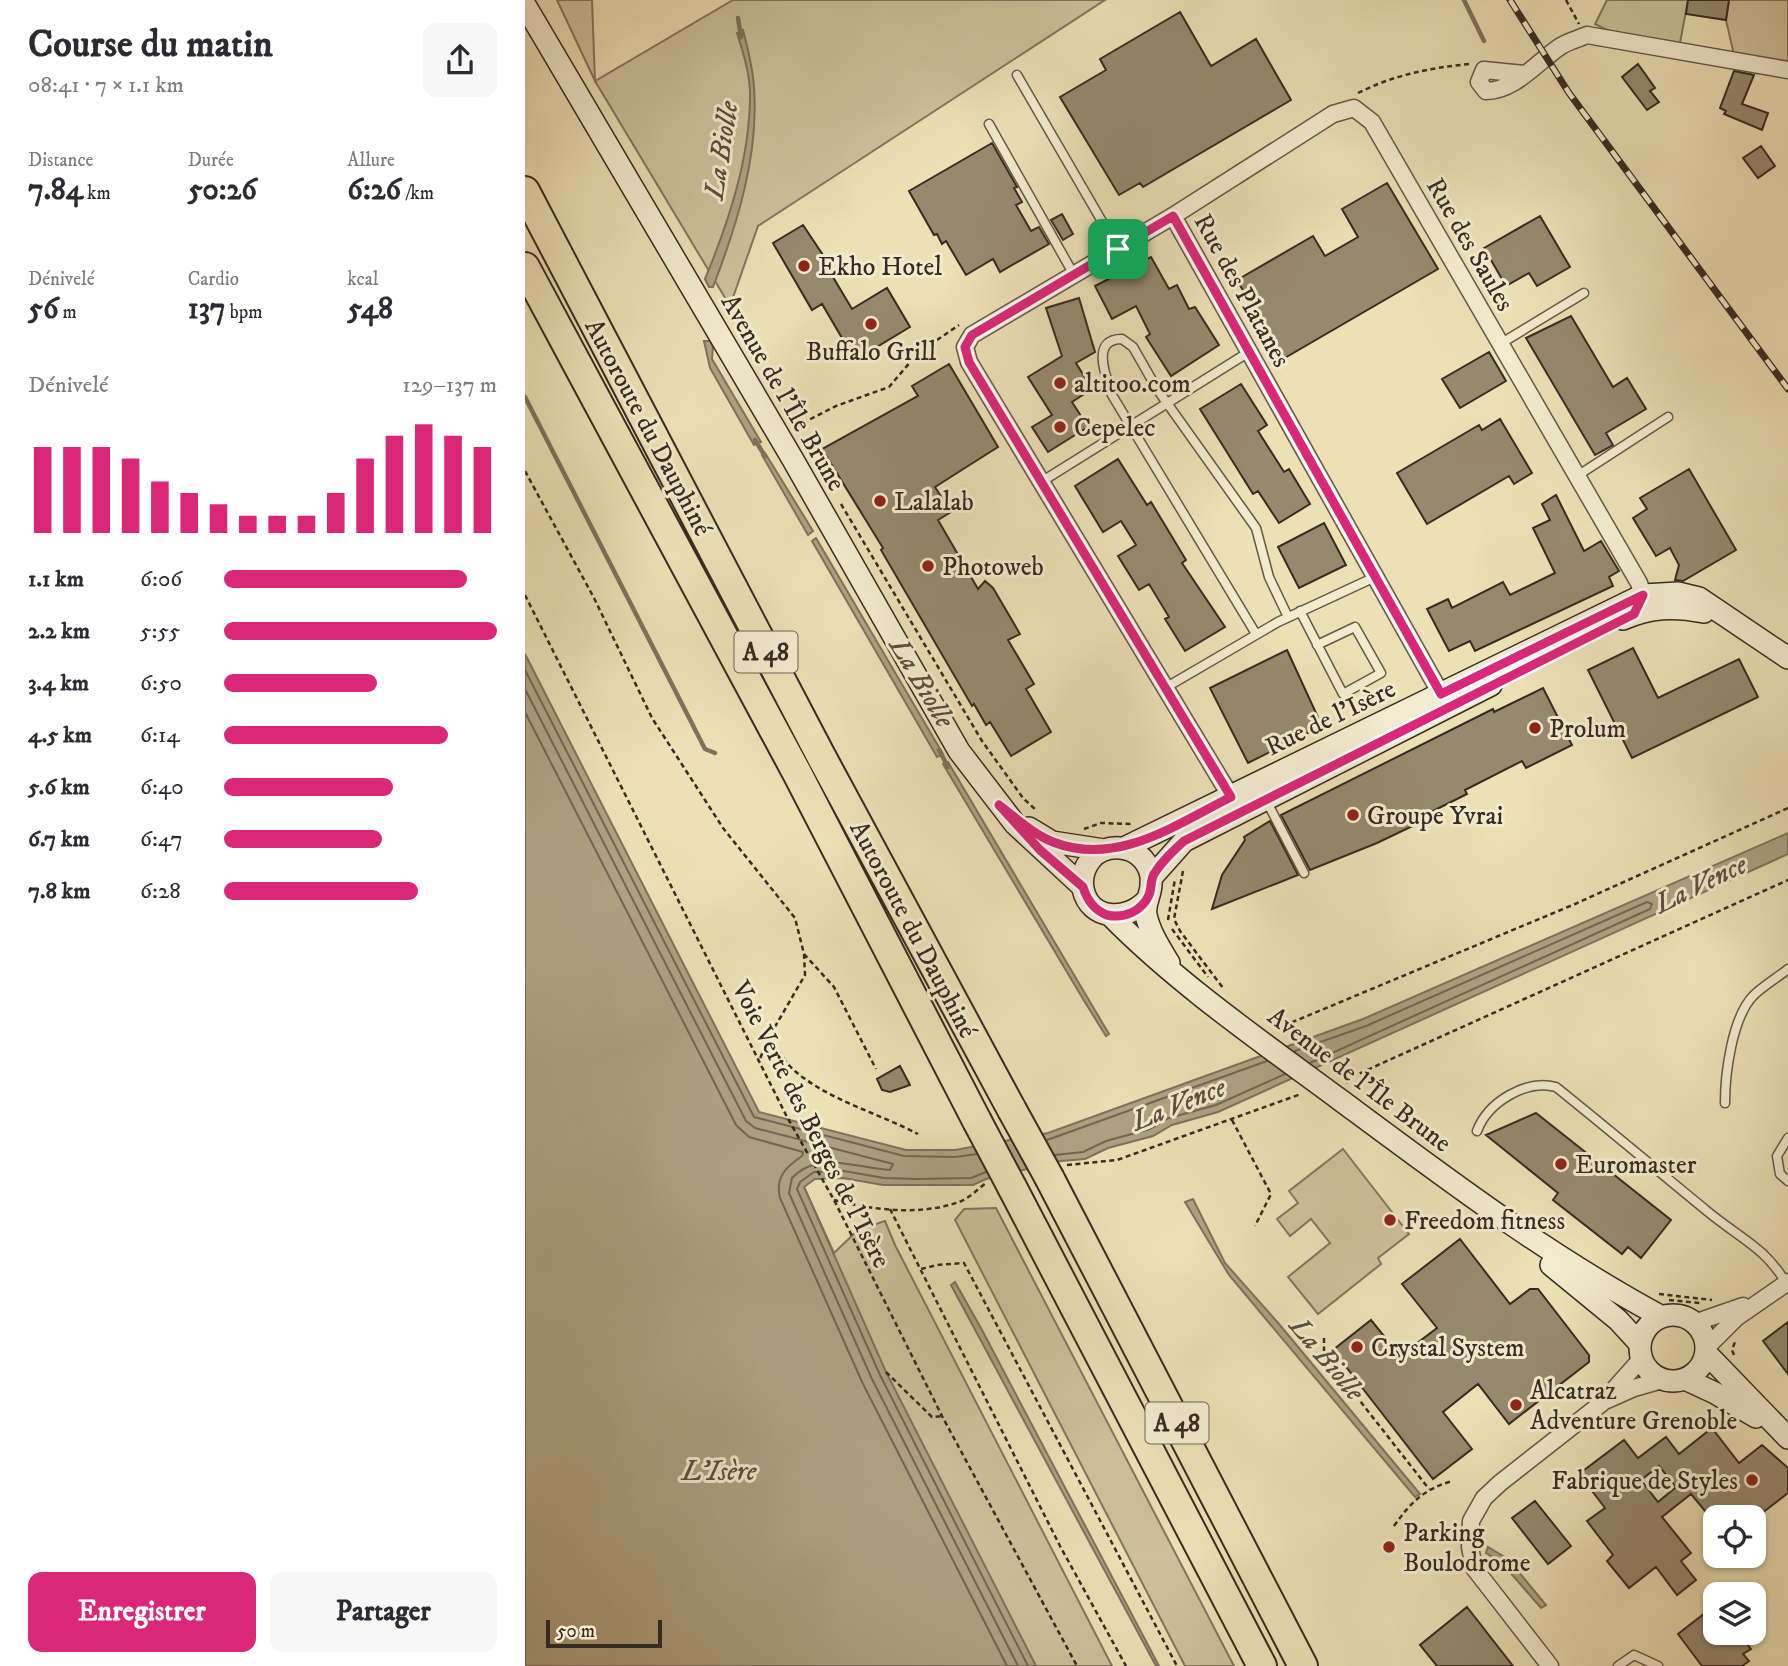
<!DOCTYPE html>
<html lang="fr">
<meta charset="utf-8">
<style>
body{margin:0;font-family:"IM FELL DW Pica",serif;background:#f7f7f7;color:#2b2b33;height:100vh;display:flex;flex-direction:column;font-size:26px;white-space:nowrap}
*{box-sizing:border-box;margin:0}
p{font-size:23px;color:#7c7c81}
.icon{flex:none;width:38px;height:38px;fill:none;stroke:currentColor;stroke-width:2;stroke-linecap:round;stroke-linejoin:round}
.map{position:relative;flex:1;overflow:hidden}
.panel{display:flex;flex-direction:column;background:#fff;width:525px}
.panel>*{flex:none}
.controls{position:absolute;left:1178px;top:1505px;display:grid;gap:14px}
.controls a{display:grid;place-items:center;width:63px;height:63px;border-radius:14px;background:#fff;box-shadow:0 2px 5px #0004;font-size:35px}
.scale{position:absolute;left:21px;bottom:18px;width:116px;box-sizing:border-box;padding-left:7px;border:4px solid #362b23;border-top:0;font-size:19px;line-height:24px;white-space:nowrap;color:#362b23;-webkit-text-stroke:5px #f3ebcf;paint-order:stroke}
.pin{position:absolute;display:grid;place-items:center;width:60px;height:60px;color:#fff;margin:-30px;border-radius:14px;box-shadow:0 4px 10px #0006}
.round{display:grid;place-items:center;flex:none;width:74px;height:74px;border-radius:14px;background:#f7f7f7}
.headline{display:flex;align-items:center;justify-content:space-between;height:119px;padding:0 28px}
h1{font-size:38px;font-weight:800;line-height:52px}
.figures{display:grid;grid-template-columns:repeat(3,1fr);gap:10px;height:119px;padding:7px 28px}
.figures div{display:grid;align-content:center}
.figures b{font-size:30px;font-weight:800}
.figures small{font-size:19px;font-weight:400}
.figures p{font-size:19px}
.chart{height:196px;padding:14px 28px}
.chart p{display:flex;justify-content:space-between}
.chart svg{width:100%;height:126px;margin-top:7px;stroke:#db2777;stroke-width:6}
.cta{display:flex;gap:14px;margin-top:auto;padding:14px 28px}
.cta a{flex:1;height:80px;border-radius:14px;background:#db2777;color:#fff;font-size:28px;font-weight:800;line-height:80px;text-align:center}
.cta a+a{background:#f7f7f7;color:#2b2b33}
ul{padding:0 28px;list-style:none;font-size:23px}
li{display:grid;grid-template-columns:112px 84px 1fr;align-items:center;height:52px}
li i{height:18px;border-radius:9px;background:#db2777}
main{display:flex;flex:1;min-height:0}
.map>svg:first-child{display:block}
</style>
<main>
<section class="panel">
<div class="headline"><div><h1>Course du matin</h1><p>08:41 · 7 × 1.1 km</p></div><a class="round"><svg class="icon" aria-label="share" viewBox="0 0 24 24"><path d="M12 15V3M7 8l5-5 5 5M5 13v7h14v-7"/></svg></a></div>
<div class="figures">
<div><p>Distance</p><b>7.84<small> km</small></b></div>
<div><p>Durée</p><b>50:26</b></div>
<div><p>Allure</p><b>6:26<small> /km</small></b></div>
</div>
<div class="figures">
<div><p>Dénivelé</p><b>56<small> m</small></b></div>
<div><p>Cardio</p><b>137<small> bpm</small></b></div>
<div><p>kcal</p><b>548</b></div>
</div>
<div class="chart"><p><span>Dénivelé</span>129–137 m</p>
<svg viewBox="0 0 160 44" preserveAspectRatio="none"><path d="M5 44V14M15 44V14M25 44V14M35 44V18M45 44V26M55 44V30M65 44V34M75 44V38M85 44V38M95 44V38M105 44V30M115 44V18M125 44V10M135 44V6M145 44V10M155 44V14"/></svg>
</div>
<ul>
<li><b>1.1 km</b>6:06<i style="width:89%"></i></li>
<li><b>2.2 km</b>5:55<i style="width:100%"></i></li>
<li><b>3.4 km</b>6:50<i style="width:56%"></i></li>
<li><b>4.5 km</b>6:14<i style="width:82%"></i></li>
<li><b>5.6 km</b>6:40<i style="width:62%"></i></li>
<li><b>6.7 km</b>6:47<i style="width:58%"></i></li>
<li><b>7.8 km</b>6:28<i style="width:71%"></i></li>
</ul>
<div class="cta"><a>Enregistrer</a><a>Partager</a></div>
</section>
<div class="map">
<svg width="1263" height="1666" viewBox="0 0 1263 1666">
<rect width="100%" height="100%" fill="#ece0b5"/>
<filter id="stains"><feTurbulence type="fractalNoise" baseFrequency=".00286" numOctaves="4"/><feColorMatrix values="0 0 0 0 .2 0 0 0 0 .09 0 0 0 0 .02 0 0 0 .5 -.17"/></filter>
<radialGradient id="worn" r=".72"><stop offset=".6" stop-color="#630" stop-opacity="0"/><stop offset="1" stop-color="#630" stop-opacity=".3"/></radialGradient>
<path fill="#cdc19c" stroke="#827660" stroke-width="2" d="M32,0h35l3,81 138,-81h372l-347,226 -28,80 -135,-225z
M1082,0h81l-8,43 -6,3 -59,-12 -20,-10z
M1204,0h59v62l-54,-7 -8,-35z
M818,1149l66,85 -31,24 3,6 -63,50 -30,-37 42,-34 -19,-24 -21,17 -13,-17 21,-16 -9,-12z
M279,1187l30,66 24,-23 27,-9 10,24 217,421h-162z
M471,1208l238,458h-49l-230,-446 9,-11z"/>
<path fill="#aea283" stroke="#7e725d" stroke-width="2" d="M218,30c5,19 10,38 11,58 5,67 -17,137 -41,199h-4l-4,-8c24,-58 46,-124 45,-188 -1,-20 -7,-39 -13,-58z
M179,341h6l3,5 -1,13 49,83 -7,3 -44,-77z
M240,453l48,78 -5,4 -46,-80z
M291,538l127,216 -6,3 -125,-216z
M0,654l234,458 147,38h49l93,-17 315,-114 425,-186v21l-570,258 -46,13 -19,11 -45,12 -23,11 -24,2 -75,18 -13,6h-90l-40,-7 -28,1 -11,8 82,185 150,294h-511z
M423,762l161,272 -3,2 -23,-37 -140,-235z
M668,1199l32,64 54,61 141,170 -5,3 -186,-222 -44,-73z
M430,1282l27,48 177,336h-3l-205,-381z
M963,1547l20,12 38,46 -5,3 -39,-45 -16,-10z"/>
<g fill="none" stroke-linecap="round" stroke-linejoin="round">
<path stroke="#726653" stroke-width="2" d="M0,670l229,447 150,39 51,1 22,-3
M0,689l221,432 9,7 138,36 -3,6c-34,-2 -72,-20 -98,8l-3,15 83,186 146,287
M0,712l211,413 13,12 54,15 -1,4c-16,11 -27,21 -22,42l83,186 144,282
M770,1051l71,-25 281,-124 5,2 -2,5 -340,154
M522,1140l220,-79
M530,1155l28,-3 23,-11 44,-12 19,-11 47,-13 69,-31
M461,1172l-15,6 -55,1 -32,-1 -40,-7 -30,1 -14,10 -3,7 83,186 148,291"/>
<path stroke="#7e725d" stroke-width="4.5" d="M939,0l20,41
M213,18l3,19
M0,397l180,352 10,4
M230,440l10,16
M414,750l9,17"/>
</g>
<path fill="#95896f" stroke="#362b23" stroke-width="2" fill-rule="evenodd" d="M1163,0h41l-3,20 -40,-6z
M655,12l31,54 45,-27 35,61 -148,87 -3,-4 -21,12 -59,-98 46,-27 -6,-11z
M1113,64l17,24 -5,3 9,11 -12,8 -25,-33z
M1209,71l20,4 -12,29 26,9 -6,17 -38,-16 2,-3 -6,-3z
M467,143l25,44 -3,1 8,14 -6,3 15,26 8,-4 10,17 -49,28 -7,-13 -27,16 -20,-34 -4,3 -5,-10 -3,1 -25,-44z
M1236,146l14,20 -17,12 -15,-20z
M862,183l51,86 -155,90 -46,-79 76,-44 12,20 33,-19 -16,-28z
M537,214l11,20 -10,6 -12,-20z
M1015,216l30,51 -33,19 -8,-13 -23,13 -22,-38z
M278,225l30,45 -3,2 22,37 35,-21 23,39 -55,33 -33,-56 -10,6 -39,-67z
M626,257l18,32 8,-4 12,24 6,-2 24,38 -48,31 -25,-39 4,-3 -14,-28 -24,13 -17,-33z
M554,298l16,54 -19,11 16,26 -20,13 16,25 -40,25 -16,-25 20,-12 -24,-38 34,-21 -16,-48z
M1046,316l42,71 14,-9 19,31 -40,24 7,12 -18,10 -69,-117z
M964,352l17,29 -46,27 -18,-29z
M424,364l49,83 -63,40 16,25 -13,8 40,69 7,-8 8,7 27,46 -12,6 26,44 -8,5 25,43 -40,24 -21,-34 -4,3 -12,-21 -2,2 -91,-156 2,-2 -61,-99 96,-53 -6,-10z
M716,384l26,41 -9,6 26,41 5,-3 21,35 -31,19 -21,-32 -5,3 -53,-85z
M975,419l32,54 -18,11 -5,-8 -82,48 -30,-51 82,-48 3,5z
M593,459l29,46 4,-3 35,58 -4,3 43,64 -40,24 -20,-32 4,-2 -20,-33 -10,6 -21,-34 18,-11 -15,-24 -18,11 -28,-46z
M1164,469l47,81 -53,31 -8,-1 4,-15 -9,-17 -14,8 -23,-38 14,-9 -7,-11z
M1031,495l28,56 17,-10 18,30 -10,6 4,9 -138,65 -5,-10 -21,10 -22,-42 21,-10 4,9 51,-26 7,13 45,-22 -22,-45 17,-8 -8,-16z
M799,523l22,42 -47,23 -21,-41z
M1108,648l25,50 81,-39 19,38 -126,61 -44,-88z
M762,650l35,76 -74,37 -38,-75z
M1018,688l29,57 -46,23 -4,-7 -57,29 2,4 -46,23 2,4 -46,22 -67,27 -29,-55 212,-106 1,3z
M745,821l28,54 -86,34 10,-34 23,-35 -1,-3z
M375,1066l10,19 -20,7 -8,-2 -5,-11z
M1011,1113l135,107 -30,38 -13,-11 -6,7 -69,-54 5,-7 -72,-58z
M935,1239l50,65 20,-15h8l51,66v7l-80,62 -31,-40 -35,28 29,37 -39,30 -100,-129 38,-30 29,36 37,-28 -35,-44z
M1263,1322v52l-25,-33z
M1187,1428l27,35 23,-18 26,23v25l-31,24h-47l-19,-23 -29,23 29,36 -10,8 15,19 -19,15 -21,-28 -27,21 -22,-27 6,-6 -26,-34 18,-13 -26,-34 45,-34 14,18 28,-21 13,17zM1134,1466l17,21 -18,15 -17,-22z
M1010,1501l36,45 -23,18 -36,-46z
M942,1607l46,59h-76l-17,-21z
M1184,1610l6,8v15h23l13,16 -8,5 6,7 -7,5h-40l-24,-32z"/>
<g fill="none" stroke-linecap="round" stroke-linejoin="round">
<defs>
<path id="lane" d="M492,75l101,174
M464,124l85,151
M975,344l84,-51
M1052,476l91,-59
M516,482l208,-130
M775,611l43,83 38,-21 -26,-46 -38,18
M731,634l-144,-239c-6,-18 -22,-56 10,-56l11,8 24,42 99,139 13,49 19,40
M640,688l113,-66 97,-45
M742,802l37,71
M1200,1103c0,-29 7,-85 28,-107 10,-10 24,-18 35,-27
M952,1131c11,-29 49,-52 79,-44 51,41 101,83 151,124 31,26 58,36 79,72
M1263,1138l-11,18 3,18 8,7
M1093,1666l16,-11 24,11"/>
<path id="street" d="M999,74l-40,-4 -5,12 7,9c29,0 52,-30 75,-45 8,-5 17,-7 26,-11l201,35
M648,216l268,478
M706,797l-262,-435 -4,-15 7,-12 201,-119 160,-102 21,-6 18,14 267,461 4,12
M1169,1323l49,-17
M1181,1348l30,-30 52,-36
M1082,1400l27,-12 28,-8
M1025,1666l-76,-98 -4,-21 1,-26 13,-23 16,-15 102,-80 39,-44"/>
<path id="secondary" d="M0,5l267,453 167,293 56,73 68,63
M1098,619c27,-12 51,-13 81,-7
M504,828l23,14 52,8
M599,848l519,-253 35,-2 21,5 89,60
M626,878l33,-37 307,-156
M621,901c-19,20 -56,20 -63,-12 -2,-11 1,-21 8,-30 7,-8 18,-12 29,-11 18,1 33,17 31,36 0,11 -7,19 -5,31 4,18 14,33 23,48
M586,916c67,68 151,126 228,183 105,78 208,156 323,218
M1026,1265l67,55 22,24
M1115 1348a33 33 0 1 1 66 0a33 33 0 1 1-66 0Z
M1182,1354l81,84
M1160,1379l30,14 41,24"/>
<path id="highway" d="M0,191l296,565 191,354
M0,267l272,506 180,348
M525,1179l253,487
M487,1187l250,479"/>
</defs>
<use href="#lane" stroke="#645848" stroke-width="11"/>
<use href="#street" stroke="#645848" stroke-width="19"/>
<use href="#secondary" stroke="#362b23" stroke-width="24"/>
<use href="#highway" stroke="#362b23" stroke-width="32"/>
<path stroke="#362b23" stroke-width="2.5" stroke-dasharray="5 3.5" stroke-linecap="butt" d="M1041,0l13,24
M833,93c36,-18 71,-25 111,-29
M201,310l7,3 22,44
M270,427l41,-21 53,-19 29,-34 41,-28
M0,471l69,127 58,120 71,110 72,90 9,36 1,21 -36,62 -10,24
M316,504l141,237 41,57 14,13
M0,595l262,522 47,83 108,216 135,250
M559,829l17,-6 32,1
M658,871l-9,48 6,12 43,57
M643,920l7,-41
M647,929l36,48
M279,954l30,33 42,82
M751,1029l299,-125 213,-96
M244,1037c8,11 16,26 27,35 35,29 82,41 122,62
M821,1083l6,-6 26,-12 410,-185
M707,1120l39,74 -16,32
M542,1165l50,-5 184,-66
M309,1200c40,10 85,16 125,2 9,-3 19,-13 27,-19
M365,1209l170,337 66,120
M396,1269l16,-4 27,-2 213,403
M1134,1294l53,6
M1144,1300l31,3
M799,1338v17l105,134
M1209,1355l-2,-5 3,-8
M361,1372l46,45 10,-1
M869,1526c16,-23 31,-38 59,-45"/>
<use href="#lane" stroke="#f3ebcf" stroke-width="8"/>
<use href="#street" stroke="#f3ebcf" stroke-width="16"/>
<use href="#secondary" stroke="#f3ebcf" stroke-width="21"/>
<use href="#highway" stroke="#ece0b5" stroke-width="28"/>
<defs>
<path id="rail" d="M985,0l59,93 219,296"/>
</defs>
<use href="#rail" stroke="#362b23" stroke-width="7"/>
<use href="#rail" stroke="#f3ebcf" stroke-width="4.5" stroke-dasharray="13" stroke-linecap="butt"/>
<defs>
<path id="highway-bridge" d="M487,1110l38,69
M452,1121l35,66"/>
</defs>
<use href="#highway-bridge" stroke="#362b23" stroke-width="32" stroke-linecap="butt"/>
<use href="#highway-bridge" stroke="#ece0b5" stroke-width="28"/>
</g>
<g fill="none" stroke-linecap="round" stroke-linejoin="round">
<defs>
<path id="route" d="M648,216l268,478 202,-99 -9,19 -450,227c-11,10 -22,20 -30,33 -4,7 -2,14 -5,21 -7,16 -25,24 -42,20 -13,-5 -20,-15 -24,-28l-43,-37 -41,-45c17,13 34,29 54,37 64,25 122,-17 178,-45l-262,-435 -4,-15 7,-12z"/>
</defs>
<use href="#route" stroke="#fff" stroke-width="14"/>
<use href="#route" stroke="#db2777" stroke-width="9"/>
</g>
<g fill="#8f2418" stroke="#f3ebcf" stroke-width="2.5">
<circle cx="279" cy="266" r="7"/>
<circle cx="346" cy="324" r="7"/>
<circle cx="535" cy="383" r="7"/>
<circle cx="535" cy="427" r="7"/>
<circle cx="355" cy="501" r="7"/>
<circle cx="403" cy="566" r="7"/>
<circle cx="1010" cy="728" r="7"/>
<circle cx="828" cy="815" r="7"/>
<circle cx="1036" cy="1164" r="7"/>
<circle cx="865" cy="1220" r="7"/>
<circle cx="832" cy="1347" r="7"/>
<circle cx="991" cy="1405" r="7"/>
<circle cx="1227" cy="1480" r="7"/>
<circle cx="864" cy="1547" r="7"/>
</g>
<g text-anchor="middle" stroke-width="6" stroke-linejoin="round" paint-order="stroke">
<g fill="#f3ebcf" stroke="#6f6557" stroke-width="2">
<rect x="209.5" y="631.5" width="63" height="41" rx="5"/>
<rect x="620.5" y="1402.5" width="63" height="41" rx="5"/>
</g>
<g font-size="24" font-weight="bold" fill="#362b23">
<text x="241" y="660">A 48</text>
<text x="652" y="1431">A 48</text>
</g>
<g font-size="26" fill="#362b23" stroke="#f3ebcf">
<text transform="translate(946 244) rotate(60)" y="9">Rue des Saules</text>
<text transform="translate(718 290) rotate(61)" y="9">Rue des Platanes</text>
<text transform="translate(259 392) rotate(60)" y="9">Avenue de l'Île Brune</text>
<text transform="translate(124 427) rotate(62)" y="9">Autoroute du Dauphiné</text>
<text transform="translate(805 717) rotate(-26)" y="9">Rue de l'Isère</text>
<text transform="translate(389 929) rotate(62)" y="9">Autoroute du Dauphiné</text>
<text transform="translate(835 1079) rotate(37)" y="9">Avenue de l'Île Brune</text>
<text transform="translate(287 1124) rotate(63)" y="9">Voie Verte des Berges de l'Isère</text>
</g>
<g font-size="26" fill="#362b23" stroke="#f3ebcf" text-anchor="start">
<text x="293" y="275">Ekho Hotel</text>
<text x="346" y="360" text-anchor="middle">Buffalo Grill</text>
<text x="549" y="392">altitoo.com</text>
<text x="549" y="436">Cepelec</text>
<text x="369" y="510">Lalalab</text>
<text x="417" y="575">Photoweb</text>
<text x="1024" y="737">Prolum</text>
<text x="842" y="824">Groupe Yvrai</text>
<text x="1050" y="1173">Euromaster</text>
<text x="879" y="1229">Freedom fitness</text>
<text x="846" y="1356">Crystal System</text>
<text x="1005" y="1399">Alcatraz<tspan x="1005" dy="30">Adventure Grenoble</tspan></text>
<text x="1213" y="1489" text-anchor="end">Fabrique de Styles</text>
<text x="878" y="1541">Parking<tspan x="878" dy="30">Boulodrome</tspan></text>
</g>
<g font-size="28" font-style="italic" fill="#5a4f40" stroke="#f3ebcf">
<text transform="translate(195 150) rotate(-81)" y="10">La Biolle</text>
<text transform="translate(398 682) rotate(59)" y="10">La Biolle</text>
<text transform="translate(1175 883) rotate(-26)" y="10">La Vence</text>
<text transform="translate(653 1103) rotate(-22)" y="10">La Vence</text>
<text transform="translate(803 1358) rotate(50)" y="10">La Biolle</text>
<text x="194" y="1480">L'Isère</text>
</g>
</g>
<rect width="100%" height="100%" filter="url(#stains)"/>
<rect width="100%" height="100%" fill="url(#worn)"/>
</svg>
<div class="controls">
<a><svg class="icon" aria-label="locate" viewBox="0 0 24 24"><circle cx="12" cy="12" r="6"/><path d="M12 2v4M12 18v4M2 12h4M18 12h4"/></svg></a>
<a><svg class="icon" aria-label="layers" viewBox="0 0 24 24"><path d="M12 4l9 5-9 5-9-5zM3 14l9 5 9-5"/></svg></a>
</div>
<div class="scale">50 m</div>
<div class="pin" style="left:593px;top:249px;background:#1e9e55"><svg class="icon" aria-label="arrive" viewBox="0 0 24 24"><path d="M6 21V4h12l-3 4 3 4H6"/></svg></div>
</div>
</main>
